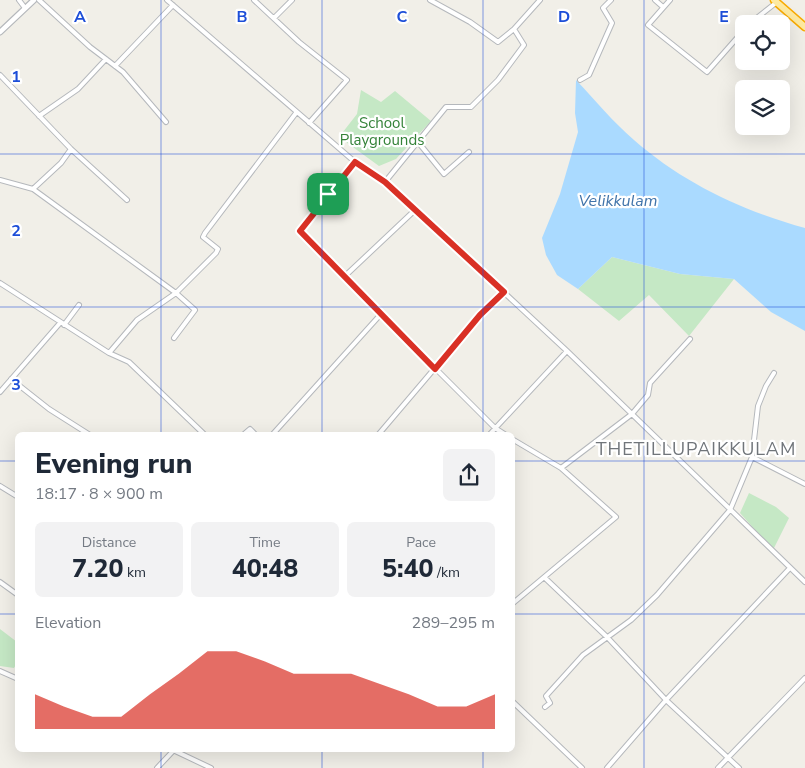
<!DOCTYPE html>
<meta charset="utf-8">
<style>
body{margin:0;font-family:"Nunito Sans",sans-serif;background:#f2f2f3;color:#1f2937;height:100vh;display:flex;flex-direction:column;font-size:19px;white-space:nowrap}
*{box-sizing:border-box;margin:0}
p{font-size:16px;color:#747a83}
.icon{flex:none;width:28px;height:28px;fill:none;stroke:currentColor;stroke-width:2;stroke-linecap:round;stroke-linejoin:round}
.map{position:relative;flex:1;overflow:hidden}
.side{position:absolute;left:15px;top:432px;width:500px;height:320px;display:flex;flex-direction:column;background:#fff;border-radius:8px;box-shadow:0 5px 20px #0002}
.side>*{flex:none}
.buttons{position:absolute;left:735px;top:15px;display:grid;gap:10px}
.buttons a{display:grid;place-items:center;width:55px;height:55px;border-radius:8px;background:#fff;box-shadow:0 5px 20px #0002;font-size:25px}
.pin{position:absolute;display:grid;place-items:center;width:42px;height:42px;color:#fff;margin:-21px;border-radius:10px;box-shadow:0 2px 8px #0006}
.round{display:grid;place-items:center;flex:none;width:52px;height:52px;border-radius:8px;background:#f2f2f3}
.overview{display:flex;align-items:center;justify-content:space-between;height:85px;padding:0 20px}
h1{font-size:28px;font-weight:800;line-height:38px}
.metrics{display:grid;grid-template-columns:repeat(3,1fr);gap:8px;height:85px;padding:5px 20px}
.metrics div{display:grid;align-content:center;border-radius:8px;background:#f2f2f3;text-align:center}
.metrics b{font-size:25px;font-weight:800}
.metrics small{font-size:14px;font-weight:400}
.metrics p{font-size:14px}
.chart{height:140px;padding:10px 20px}
.chart p{display:flex;justify-content:space-between}
.chart svg{width:100%;height:90px;margin-top:5px;fill:#d93025;opacity:.7}
.map>svg:first-child{display:block}
</style>
<div class="map">
<svg width="805" height="768" viewBox="0 0 805 768">
<rect width="100%" height="100%" fill="#f1efe8"/>
<path fill="#c5e8c5" d="M361,90l20,12 14,-11 36,30 -35,38 -17,7 -40,-29 18,-23z
M612,257l68,17 54,5 -45,57 -40,-41 -30,26 -41,-32z
M749,493l27,14 13,11 -16,32 -33,-37z
M0,629l17,13v21l-3,5 -14,-2z"/>
<path fill="#aadaff" d="M576,80c19,20 37,42 58,60 49,43 109,71 171,88v103l-34,-19 -37,-33 -54,-5 -68,-17 -34,32 -21,-14 -11,-20 -4,-17 18,-44 18,-62 -3,-19z"/>
<g fill="none" stroke-linecap="round" stroke-linejoin="round">
<defs>
<path id="minor" d="M19,0l6,8
M39,0l51,47 33,25 43,50
M167,0l188,162 30,20 182,169 238,231
M254,0l45,42 48,38 -38,43
M430,0l40,22 28,20 16,-13
M655,0l8,7
M670,0l-22,25 59,47 37,-42
M274,18l18,-18
M749,24l28,-22
M115,66l58,-61
M0,75l71,74 56,51
M580,80l9,-5 23,-52 -9,-15 8,-8
M39,116l39,-27 28,-30
M418,142l26,32 25,-22
M0,180l33,9 143,104 19,17 -21,28
M385,182l61,-75h25l27,-27 26,-35 -10,-16 26,-29
M33,189l28,-26 10,-14
M345,276l-45,-45 55,-69
M0,283l109,70 20,9 76,73
M381,314l114,114 11,7
M64,325l15,-20
M109,353l28,-33 39,-27 40,-40 2,-4 -15,-12 2,-4 91,-120
M11,379l38,30 41,26
M0,392l60,-69
M243,435l7,-6 6,6
M272,435l109,-121 -36,-38 69,-65
M378,435l102,-120 24,-23
M489,435l78,-84
M512,439l49,29 71,-54 16,-19 2,-12 40,-44
M752,457l53,27
M0,486l18,11
M545,578l62,59 59,63 73,68
M0,582l18,13
M512,604l104,-87 -55,-49
M0,671l18,8
M512,701l70,67
M545,707l5,-4 -4,-7 37,-41 48,-35 26,-25 73,-85 22,-53 6,-51 8,-20 8,-13
M173,750l38,18
M157,768l17,-18
M607,768l59,-68 123,-131
M718,768l87,-90"/>
<path id="tertiary" d="M0,32l34,-32"/>
<path id="trunk" d="M774,0l31,27"/>
</defs>
<use href="#minor" stroke="#b5b8bc" stroke-width="6"/>
<use href="#tertiary" stroke="#b5b8bc" stroke-width="7"/>
<use href="#trunk" stroke="#f9ab00" stroke-width="9"/>
<use href="#minor" stroke="#fff" stroke-width="4"/>
<use href="#tertiary" stroke="#fff" stroke-width="4.5"/>
<use href="#trunk" stroke="#feeaa1" stroke-width="6"/>
</g>
<g fill="none" stroke-linecap="round" stroke-linejoin="round">
<defs>
<path id="route" d="M355,162l30,20 119,110 -24,23 -45,54 -135,-138z"/>
</defs>
<use href="#route" stroke="#fff" stroke-width="10"/>
<use href="#route" stroke="#d93025" stroke-width="6"/>
</g>
<path fill="none" stroke="#1d4ed8" stroke-width="1" stroke-opacity="0.55" d="M161,0v435M322,0v435M483,0v435M644,0v768M0,154h805M0,307h805M0,461h18M512,461h293M0,614h18M512,614h293M161,750v18M322,750v18M483,750v18"/>
<g text-anchor="middle" stroke-width="4.5" stroke-linejoin="round" paint-order="stroke">
<g font-size="15" fill="#348238" stroke="#fff">
<text x="382" y="128">School<tspan x="382" dy="17">Playgrounds</tspan></text>
</g>
<g font-size="16" font-style="italic" fill="#4174aa" stroke="#fff">
<text x="618" y="206">Velikkulam</text>
</g>
<g font-size="18" letter-spacing="1" fill="#70757a" stroke="#fff">
<text x="696" y="455">THETILLUPAIKKULAM</text>
</g>
</g>
<g font-size="16" text-anchor="middle" font-weight="bold" fill="#1d4ed8" stroke="#fff" stroke-width="4.5" stroke-linejoin="round" paint-order="stroke">
<text x="80" y="22">A</text>
<text x="242" y="22">B</text>
<text x="402" y="22">C</text>
<text x="564" y="22">D</text>
<text x="724" y="22">E</text>
<text x="16" y="82">1</text>
<text x="16" y="236">2</text>
<text x="16" y="390">3</text>
</g>
</svg>
<div class="buttons">
<a><svg class="icon" aria-label="locate" viewBox="0 0 24 24"><circle cx="12" cy="12" r="6"/><path d="M12 2v4M12 18v4M2 12h4M18 12h4"/></svg></a>
<a><svg class="icon" aria-label="layers" viewBox="0 0 24 24"><path d="M12 4l9 5-9 5-9-5zM3 14l9 5 9-5"/></svg></a>
</div>
<div class="pin" style="left:328px;top:194px;background:#1e9e55"><svg class="icon" aria-label="arrive" viewBox="0 0 24 24"><path d="M6 21V4h12l-3 4 3 4H6"/></svg></div>
<section class="side">
<div class="overview"><div><h1>Evening run</h1><p>18:17 · 8 × 900 m</p></div><a class="round"><svg class="icon" aria-label="share" viewBox="0 0 24 24"><path d="M12 15V3M7 8l5-5 5 5M5 13v7h14v-7"/></svg></a></div>
<div class="metrics">
<div><p>Distance</p><b>7.20<small> km</small></b></div>
<div><p>Time</p><b>40:48</b></div>
<div><p>Pace</p><b>5:40<small> /km</small></b></div>
</div>
<div class="chart"><p><span>Elevation</span>289–295 m</p>
<svg viewBox="0 0 160 44" preserveAspectRatio="none"><path d="M0 44V27L10 33L20 38L30 38L40 27L50 17L60 6L70 6L80 11L90 17L100 17L110 17L120 22L130 27L140 33L150 33L160 27V44z"/></svg>
</div>
</section>
</div>
